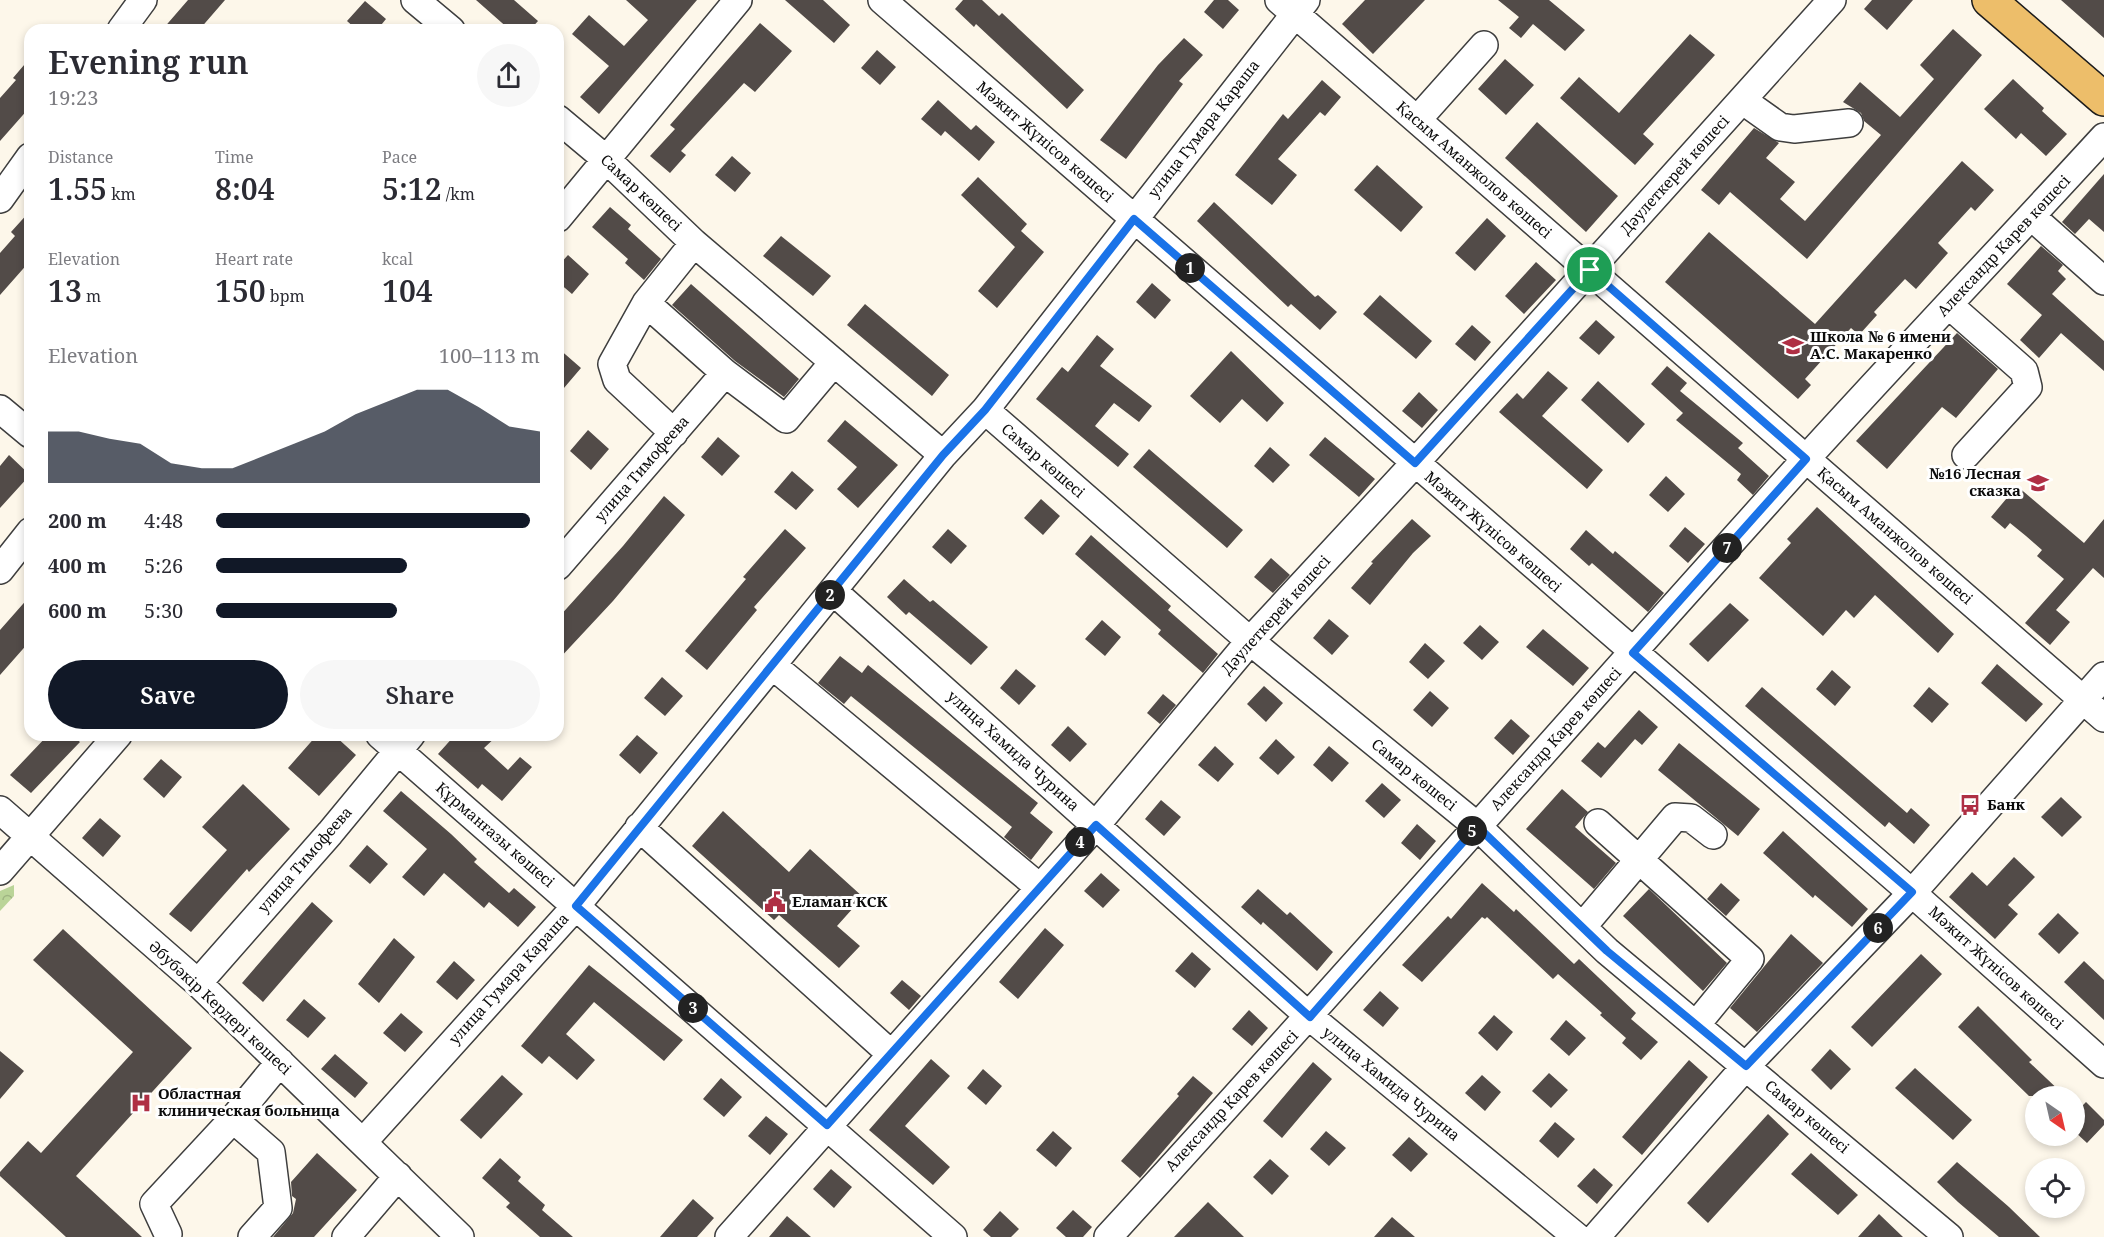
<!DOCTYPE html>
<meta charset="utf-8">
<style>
body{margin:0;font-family:"Noto Serif",serif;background:#f7f7f7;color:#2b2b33;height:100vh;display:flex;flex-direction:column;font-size:22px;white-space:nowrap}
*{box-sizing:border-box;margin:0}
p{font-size:20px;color:#7c7c81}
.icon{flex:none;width:33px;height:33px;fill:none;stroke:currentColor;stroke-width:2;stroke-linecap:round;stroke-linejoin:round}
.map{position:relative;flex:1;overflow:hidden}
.panel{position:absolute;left:24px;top:24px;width:540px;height:717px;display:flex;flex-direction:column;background:#fff;border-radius:18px;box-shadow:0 3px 9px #0003}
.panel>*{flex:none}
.needle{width:39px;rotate:146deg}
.fabs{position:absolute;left:2025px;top:1086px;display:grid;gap:12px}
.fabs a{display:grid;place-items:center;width:60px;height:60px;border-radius:50%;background:#fff;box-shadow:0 3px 9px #0003;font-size:30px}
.pin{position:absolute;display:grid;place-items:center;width:51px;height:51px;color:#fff;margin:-26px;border:3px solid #fff;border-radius:50%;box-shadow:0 2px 6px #0007}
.km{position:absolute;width:30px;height:30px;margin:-15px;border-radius:50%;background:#222;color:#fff;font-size:16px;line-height:30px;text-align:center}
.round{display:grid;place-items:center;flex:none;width:63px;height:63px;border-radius:32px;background:#f7f7f7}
.headline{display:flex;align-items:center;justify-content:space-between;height:102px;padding:0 24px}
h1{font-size:33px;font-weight:600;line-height:45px}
.figures{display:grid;grid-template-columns:repeat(3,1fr);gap:9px;height:102px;padding:6px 24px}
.figures div{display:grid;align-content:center}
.figures b{font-size:30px;font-weight:600}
.figures small{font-size:16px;font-weight:400}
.figures p{font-size:16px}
.chart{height:168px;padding:12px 24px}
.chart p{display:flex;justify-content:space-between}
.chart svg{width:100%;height:108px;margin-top:6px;fill:#111827;opacity:.7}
.action{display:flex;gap:12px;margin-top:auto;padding:12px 24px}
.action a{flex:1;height:69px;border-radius:36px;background:#111827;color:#fff;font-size:24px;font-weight:600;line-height:69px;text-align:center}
.action a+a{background:#f7f7f7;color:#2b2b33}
ul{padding:0 24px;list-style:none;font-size:20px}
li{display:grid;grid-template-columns:96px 72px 1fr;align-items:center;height:45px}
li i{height:15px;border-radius:8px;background:#111827}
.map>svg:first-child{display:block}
</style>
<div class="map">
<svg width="2104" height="1237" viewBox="0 0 2104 1237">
<defs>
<pattern id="forest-crowns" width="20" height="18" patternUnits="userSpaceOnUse" patternTransform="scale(1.5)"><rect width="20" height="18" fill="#bad498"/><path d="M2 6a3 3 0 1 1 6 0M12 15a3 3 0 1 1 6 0" fill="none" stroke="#9fb582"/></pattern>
</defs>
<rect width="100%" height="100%" fill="#fdf7ea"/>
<path fill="url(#forest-crowns)" d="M14,885v11l-14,15v-20z"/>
<path fill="#524b48" d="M188,0h37l-26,30h-37z
M476,0h38l24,21 -8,9h-20z
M626,0h71l-98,114 -19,-17 29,-31 -37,-32 17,-19 35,31 24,-26z
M785,0h38l27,25 -16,18z
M963,0h19l17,16 3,-3 82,77 -17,19 -91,-85 -2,3 -19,-18z
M1214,0h14l11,10 -16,19 -19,-17z
M1365,0h60l-52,54 -31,-30z
M1498,0h51l36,30 -20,21 -32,-27 -12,14 -12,-10 10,-11z
M1872,0h41l-26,30 -23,-21z
M2061,0h43v38z
M365,1l21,18 -9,11h-20l-10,-9z
M760,23l32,28 -37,41 -11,-9 -63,68 5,4 -16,18 -20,-17 25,-27 -5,-4z
M1953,29l29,26 -175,204 -77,-67 -11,13 -18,-15 53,-62 25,15 -13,15 29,24 -15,17 25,22 76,-86 -17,-14 -3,-8 -18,-11 17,-20 40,35 34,-38 -14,-14z
M1690,34l25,21 -72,79 11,10 -19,21 -75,-67 19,-21 40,36z
M1184,38l19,17 -24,26 4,3 -57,75 -26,-19 58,-75z
M877,50l19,17 -16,18 -19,-17z
M30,58v49l-30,34v-43l16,-18 -3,-2z
M1505,59l29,26 -28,30 -28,-26z
M2013,79l31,29 -2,3 25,23 -21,22 -25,-23 -5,6 -32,-30z
M1322,80l19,17 -16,19 -5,-4 -42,47 19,16 -25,30 -37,-30 48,-61 5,5z
M938,100l33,30 5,-5 19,17 -16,19 -34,-30 -4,5 -20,-17z
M1537,122l81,74 -32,36 -81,-74z
M732,156l19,17 -16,19 -20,-17z
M1962,161l32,29 -19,21 -4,-4 -33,36 10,10 -32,36 -11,-10 -31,33 3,3 -18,20 -8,-7 -46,51 6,6 -13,14 -133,-117 44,-50 106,92z
M1377,165l46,42 -22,25 -47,-42z
M2104,174v58l-15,-13 -14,15 -13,-12z
M978,177l49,47 -6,7 23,21 -47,56 -19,-17 37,-44 -54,-52z
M1214,202l101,95 3,-2 19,17 -17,18 -29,-26 -3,3 -91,-86z
M610,207l21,18 -3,4 33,30 -17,21 -19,-17 3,-4 -36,-32z
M30,211v50l-30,34v-42l15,-17 -4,-4z
M1487,218l19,18 -31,35 -20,-18z
M781,236l50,40 -18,20 -50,-40z
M2041,246l22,19 -5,6 8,8 -14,15 52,47v30l-43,-38 -22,25 -19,-18 22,-25 -35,-31z
M568,255l21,19 -17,20 -14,-12v-16z
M1536,262l20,18 -32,34 -19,-18z
M1152,283l19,17 -16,19 -19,-17z
M691,284l108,95 -15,18 -49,-36 -63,-56z
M1380,295l52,46 -16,18 -53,-45z
M865,304l84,71 -17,21 -85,-71z
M1596,320l19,17 -16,18 -20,-17z
M1472,325l19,17 -16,19 -20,-17z
M1957,333l41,36 -42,49 -14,-11 -55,62 -31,-28z
M1097,335l17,14 -14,17 52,40 -13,16 -25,-19 -19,23 34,28 -11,13 -82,-68 26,-32 6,5z
M558,348l23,20 -23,27z
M1231,351l53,52 -17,19 -25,-23 -22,24 -30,-27z
M1667,366l20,17 -7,8 63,52 -5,5 31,28 -16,19 -16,-15 4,-6 -65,-54 7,-7 -32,-29z
M1548,371l20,17 -26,28 61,54 -16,19 -88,-77 18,-19 6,6z
M1598,381l47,43 -17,19 -47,-43z
M1419,392l19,18 -16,18 -20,-17z
M845,420l53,45 -40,43 -21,-19 20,-22 -30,-26z
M588,430l21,19 -18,21 -21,-19z
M718,437l22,19 -18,20 -21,-19z
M1325,437l50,42 -16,18 -50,-42z
M1270,447l20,18 -17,18 -19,-17z
M1149,449l94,81 -16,18 -94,-81z
M9,455l21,20 -30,33v-42z
M792,471l22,19 -18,20 -22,-18z
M1666,476l19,18 -17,18 -19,-17z
M2017,486l67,57 20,-24v59l-11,-10 -37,42 14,12 -20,23 -25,-22 39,-44 -27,-23 5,-6 -16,-14 -16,-13 -5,6 -14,-12z
M664,496l21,19 -72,86 -55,59v-42l65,-72z
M1041,499l19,17 -17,19 -19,-17z
M1817,507l137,127 -16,19 -63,-58 -21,23 -8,-8 -23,26 -64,-58 32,-35 -4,-4z
M1412,519l19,17 -18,17 -43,52 -19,-17 22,-25 -2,-1z
M1685,527l20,17 -17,19 -19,-17z
M785,529l21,19 -52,59 3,3 -50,60 -22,-19 61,-72 -3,-2z
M948,529l19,17 -16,18 -19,-17z
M1586,530l27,24 2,-3 49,42 -16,19 -56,-49 -3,3 -19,-17z
M1091,535l80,71 -3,4 50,44 -15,19 -45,-39 3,-4 -86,-76z
M1271,558l19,17 -17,18 -19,-16z
M904,579l26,23 3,-2 55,47 -17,18 -62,-53 -3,3 -19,-18z
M30,596v45l-30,34v-45z
M1730,603l19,17 -41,42 -19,-18z
M1329,619l20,17 -17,19 -19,-17z
M1102,620l19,17 -16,19 -20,-17z
M1480,625l19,17 -17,18 -19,-17z
M1543,629l46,39 -16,18 -47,-39z
M1425,643l20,18 -17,18 -19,-17z
M840,656l22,17 6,-8 170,138 -8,10 23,19 -22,28 -27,-23 8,-10 -161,-131 -7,8 -26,-21z
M1997,664l46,40 -17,18 -45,-39z
M1016,669l20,17 -17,19 -19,-17z
M1832,670l19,17 -16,19 -19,-17z
M662,677l21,19 -18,20 -21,-18z
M1264,686l19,17 -17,19 -19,-18z
M1762,687l145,126 4,-5 19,17 -16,19 -25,-22 -4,5 -140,-121z
M1929,687l20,17 -17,19 -19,-17z
M1430,691l19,17 -17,19 -19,-17z
M1163,694l13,11 -16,19 -13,-11z
M1639,710l19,17 -16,18 -7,-6 -34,39 -20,-17 17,-19 7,6z
M1511,719l19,17 -17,19 -19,-17z
M1068,726l19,18 -17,18 -19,-17z
M48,735h24l8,7 -49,51 -21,-18z
M317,735h17l22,20 -37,41 -31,-28z
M455,735h43l-14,13 24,22 12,-13 12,10 -30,34 -20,-17 -4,5 -40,-35z
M637,735l21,18 -18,21 -21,-19z
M1276,739l19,18 -17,18 -19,-17z
M1679,743l81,66 -22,27 -80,-66z
M1215,746l19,18 -16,18 -20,-17z
M1329,746l20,17 -17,19 -19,-17z
M161,759l21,18 -18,21 -21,-19z
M1382,783l19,17 -17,18 -19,-17z
M243,784l47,45 -41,43 -2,-3 -56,63 -22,-18 58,-64 -25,-23z
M1562,789l26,23 -13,15 41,36 -22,26 -68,-60z
M401,791l50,43 26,25 -3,3 35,31 5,-5 22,19 -18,20 -29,-25 -5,6 -40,-35 -20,23 -22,-19 25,-28 -44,-38z
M2061,797l21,20 -20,20 -21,-20z
M1161,800l20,17 -17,19 -19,-17z
M723,811l66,61 21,-23 53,48 -26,29 23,20 -21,22 -60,-53 -5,5 -82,-74z
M100,818l21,18 -18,21 -21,-19z
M1417,824l19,17 -16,19 -19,-17z
M1783,831l85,78 -16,18 -37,-32 -2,3 -50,-45z
M367,845l21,19 -18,20 -21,-18z
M2014,857l21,20 -27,28 10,9 -23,25 -46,-42 23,-25 15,14z
M1101,873l19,17 -17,18 -19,-17z
M1482,883l32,29 2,-3 58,55 5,-5 57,54 -5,6 27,23 -17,18 -19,-17 4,-5 -26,-23 2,-2 -44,-39 -5,5 -66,-62 -2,2 -3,-2 -60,65 -20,-17 46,-49 3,3z
M1721,883l19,17 -14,16 -19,-17z
M1258,889l29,26 3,-3 43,40 -16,19 -54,-49 -2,3 -20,-18z
M1649,889l78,74 -24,28 -80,-75z
M312,902l21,19 -70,81 -21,-19z
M2058,913l21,20 -20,21 -21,-20z
M1045,928l19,17 -46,54 -19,-17z
M63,929l129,119 -116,128 66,61h-76l-66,-61v-4l28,-31 13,12 92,-101 -100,-92z
M1791,934l32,29 -66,69 -27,-24z
M394,938l21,19 -36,46 -21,-19z
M1192,952l19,17 -16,19 -20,-17z
M1921,954l21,20 -70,73 -21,-20z
M454,961l21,19 -18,20 -21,-18z
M2084,961l20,19v40l-40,-38z
M589,965l94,75 -19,21 -70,-59 -28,32 29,26 -18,20 -28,-24 -7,8 -21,-18z
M902,980l19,16 -12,14 -19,-17z
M1380,991l19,17 -16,19 -20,-17z
M304,999l22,19 -18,20 -22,-18z
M1978,1006l54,54 -3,2 36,34h-36l-71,-69z
M1249,1010l19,18 -16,18 -20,-17z
M401,1013l22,19 -18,20 -22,-19z
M1494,1015l19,17 -16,19 -19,-18z
M1566,1020l20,18 -17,18 -19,-17z
M1830,1049l21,20 -20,21 -20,-20z
M0,1051l24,20 -24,28z
M335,1054l33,29 -13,15 -34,-29z
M931,1059l19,17 -45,50 45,41 -17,18 -64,-55z
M1689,1060l19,17 -66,78 -20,-18z
M1313,1062l19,17 -50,59 -19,-17z
M1915,1068l57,52 -19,20 -58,-52z
M983,1069l19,17 -16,19 -19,-17z
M1549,1073l19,17 -17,18 -19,-17z
M502,1075l21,19 -42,45 -21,-19z
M1482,1075l19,17 -16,19 -20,-18z
M1193,1076l20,17 -73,85 -19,-17 58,-65 -2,-2z
M721,1078l21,19 -18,20 -21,-18z
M2086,1102l18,18v5l-17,18 -13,-12v-17z
M1768,1114l21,20 -81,89 -21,-20z
M766,1116l22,18 -18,21 -22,-19z
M1555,1122l20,17 -17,19 -19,-17z
M1053,1131l19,17 -16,19 -20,-17z
M1326,1131l20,17 -17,18 -19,-17z
M1409,1137l19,17 -17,18 -19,-17z
M317,1153l40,37 -43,47h-41l20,-24 3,-14 -4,-3 -1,-14z
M1811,1153l47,42 -20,20 -47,-41z
M500,1158l21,19 -3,4 27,24 -3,5 31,27h-33l-34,-30 4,-4 -28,-25z
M1270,1159l19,17 -17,19 -19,-18z
M1957,1162l52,45 31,30h-41l-41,-35 -21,-20z
M1594,1168l19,17 -16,19 -20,-18z
M831,1169l21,18 -18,21 -21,-19z
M693,1199l21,19 -17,19h-37z
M1208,1202l36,35h-70z
M1073,1210l19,17 -9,10h-17l-10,-9z
M1000,1211l19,18 -8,8h-20l-8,-7z
M1879,1214l24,23h-45z
M787,1216l24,21h-42z
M1392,1217l23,20h-41z"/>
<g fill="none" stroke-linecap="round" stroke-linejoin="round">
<defs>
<path id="minor" d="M415,0l36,30
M882,0l1030,893 192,171
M1279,0l825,718
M121,30l22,-30
M1742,100l38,27 14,2 55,-6
M558,119l49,41 87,83 249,212
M1417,120l67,-75
M0,199l30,-42
M2031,216l73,65
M558,218l180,-218
M646,303l79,70 61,46 48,-57
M1949,305l75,66 4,16 -62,68
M0,409l30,25
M985,410l265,231 227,185 130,125 342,286
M674,433l-57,-53 -5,-16 34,-61 48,-60
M558,566l167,-193
M0,570l30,-38
M833,591l477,426 267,220
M772,665l267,222
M380,735l573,502
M0,810l198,173 262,254
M1598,823l152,136 -54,66
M639,827l252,227
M0,871l118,-136
M1583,926l92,-109 16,1 22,17
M198,983l132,-150 81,-98
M233,1119l47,-57
M363,1142l213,-236 367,-451 42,-45 321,-410
M168,1234l-14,-30 79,-85 38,33 7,56 -26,29
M346,1237l52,-61
M729,1237l367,-412 154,-184 165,-178 417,-463
M1108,1237c235,-256 464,-519 697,-777 99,-109 200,-215 299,-323
M1596,1237l150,-171 166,-173 192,-217"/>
<path id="major" d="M1989,0l115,99"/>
</defs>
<use href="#minor" stroke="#3e3e3e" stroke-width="30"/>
<use href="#major" stroke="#1c1c1c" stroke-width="36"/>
<use href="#minor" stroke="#fff" stroke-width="27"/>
<use href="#major" stroke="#edbe6a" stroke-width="33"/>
</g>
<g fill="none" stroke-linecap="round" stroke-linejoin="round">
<defs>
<path id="route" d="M1134,219l281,244 175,-193 216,189 -173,194 279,239 -166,174 -139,-115 -130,-125 -167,191 -214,-192 -269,300 -251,-219 367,-451 42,-45z"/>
</defs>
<use href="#route" stroke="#fff" stroke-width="12"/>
<use href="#route" stroke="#1a73e8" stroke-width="8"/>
</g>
<defs>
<symbol id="school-bare" viewBox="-9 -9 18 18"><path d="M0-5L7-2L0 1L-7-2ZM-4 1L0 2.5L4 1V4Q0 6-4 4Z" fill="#af2f44" stroke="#fff" stroke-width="2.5" paint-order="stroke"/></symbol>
<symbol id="bus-bare" viewBox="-9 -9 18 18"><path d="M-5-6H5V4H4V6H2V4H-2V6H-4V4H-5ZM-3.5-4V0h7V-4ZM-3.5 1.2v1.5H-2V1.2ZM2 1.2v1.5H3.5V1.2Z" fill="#af2f44" stroke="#fff" stroke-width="2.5" paint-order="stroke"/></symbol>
<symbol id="civic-bare" viewBox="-9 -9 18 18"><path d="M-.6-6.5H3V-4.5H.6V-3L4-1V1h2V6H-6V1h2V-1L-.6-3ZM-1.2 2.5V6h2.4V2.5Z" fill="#af2f44" stroke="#fff" stroke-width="2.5" paint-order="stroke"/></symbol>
<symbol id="hospital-bare" viewBox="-9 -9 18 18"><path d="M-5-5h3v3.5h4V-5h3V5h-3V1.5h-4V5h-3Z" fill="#af2f44" stroke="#fff" stroke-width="2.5" paint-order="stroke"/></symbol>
</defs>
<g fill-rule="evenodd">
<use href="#school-bare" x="1778" y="331" width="30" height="30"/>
<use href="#school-bare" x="2023" y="468" width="30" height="30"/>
<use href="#bus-bare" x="1955" y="790" width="30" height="30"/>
<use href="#civic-bare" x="760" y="887" width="30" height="30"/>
<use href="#hospital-bare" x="126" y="1088" width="30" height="30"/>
</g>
<g text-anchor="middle" stroke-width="6" stroke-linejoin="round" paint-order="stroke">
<g font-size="15" fill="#0b0b0b" stroke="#fff">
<text transform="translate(1204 129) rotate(-52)" y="5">улица Гумара Караша</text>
<text transform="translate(1045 142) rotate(41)" y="5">Мәжит Жүнісов көшесі</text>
<text transform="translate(1474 170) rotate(41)" y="5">Қасым Аманжолов көшесі</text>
<text transform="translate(1675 175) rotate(-48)" y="5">Дәулеткерей көшесі</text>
<text transform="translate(641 193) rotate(43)" y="5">Самар көшесі</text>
<text transform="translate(2004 246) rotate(-47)" y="5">Александр Карев көшесі</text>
<text transform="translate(1043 461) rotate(41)" y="5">Самар көшесі</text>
<text transform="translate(642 469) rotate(-49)" y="5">улица Тимофеева</text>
<text transform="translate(1493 532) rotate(41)" y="5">Мәжит Жүнісов көшесі</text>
<text transform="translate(1895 536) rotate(41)" y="5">Қасым Аманжолов көшесі</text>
<text transform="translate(1276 615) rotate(-48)" y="5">Дәулеткерей көшесі</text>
<text transform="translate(1556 739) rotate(-48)" y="5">Александр Карев көшесі</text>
<text transform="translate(1013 751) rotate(42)" y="5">улица Хамида Чурина</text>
<text transform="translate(1414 775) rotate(39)" y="5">Самар көшесі</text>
<text transform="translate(495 835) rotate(41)" y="5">Құрманғазы көшесі</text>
<text transform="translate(305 860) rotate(-49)" y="5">улица Тимофеева</text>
<text transform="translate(1996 968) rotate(42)" y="5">Мәжит Жүнісов көшесі</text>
<text transform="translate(509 979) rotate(-48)" y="5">улица Гумара Караша</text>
<text transform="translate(220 1008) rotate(43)" y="5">Әбубәкір Кердері көшесі</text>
<text transform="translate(1391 1084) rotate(39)" y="5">улица Хамида Чурина</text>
<text transform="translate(1232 1101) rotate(-47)" y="5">Александр Карев көшесі</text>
<text transform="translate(1807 1117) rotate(40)" y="5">Самар көшесі</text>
</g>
<g font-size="15" font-weight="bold" fill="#0b0b0b" stroke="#fff" text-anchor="start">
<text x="1810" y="342">Школа № 6 имени<tspan x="1810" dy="17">А.С. Макаренко</tspan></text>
<text x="2021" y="479" text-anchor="end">№16 Лесная<tspan x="2021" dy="17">сказка</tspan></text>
<text x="1987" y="810">Банк</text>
<text x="792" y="907">Еламан КСК</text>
<text x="158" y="1099">Областная<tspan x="158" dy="17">клиническая больница</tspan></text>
</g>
</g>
</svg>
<div class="fabs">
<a><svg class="needle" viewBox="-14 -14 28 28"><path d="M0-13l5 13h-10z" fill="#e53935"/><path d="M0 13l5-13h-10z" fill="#7c7c81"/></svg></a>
<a><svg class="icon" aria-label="locate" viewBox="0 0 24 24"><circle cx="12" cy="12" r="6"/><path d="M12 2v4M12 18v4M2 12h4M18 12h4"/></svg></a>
</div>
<div class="pin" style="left:1590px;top:270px;background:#1e9e55"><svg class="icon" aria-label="arrive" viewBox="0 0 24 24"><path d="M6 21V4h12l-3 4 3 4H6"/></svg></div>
<b class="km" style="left:1190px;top:268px">1</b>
<b class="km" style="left:830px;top:595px">2</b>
<b class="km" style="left:693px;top:1008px">3</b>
<b class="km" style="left:1080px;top:842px">4</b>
<b class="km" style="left:1472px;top:831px">5</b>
<b class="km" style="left:1878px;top:928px">6</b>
<b class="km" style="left:1727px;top:548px">7</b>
<section class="panel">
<div class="headline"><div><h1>Evening run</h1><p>19:23</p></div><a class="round"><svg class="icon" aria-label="share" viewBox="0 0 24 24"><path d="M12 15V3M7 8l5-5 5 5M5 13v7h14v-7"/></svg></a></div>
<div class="figures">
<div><p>Distance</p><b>1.55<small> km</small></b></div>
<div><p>Time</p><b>8:04</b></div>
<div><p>Pace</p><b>5:12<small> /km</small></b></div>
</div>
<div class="figures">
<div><p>Elevation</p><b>13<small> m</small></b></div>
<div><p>Heart rate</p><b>150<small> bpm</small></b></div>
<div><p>kcal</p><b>104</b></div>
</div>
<div class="chart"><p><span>Elevation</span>100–113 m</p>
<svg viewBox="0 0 160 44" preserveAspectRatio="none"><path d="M0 44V23L10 23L20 26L30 28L40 36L50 38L60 38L70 33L80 28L90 23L100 16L110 11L120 6L130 6L140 13L150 21L160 23V44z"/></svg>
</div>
<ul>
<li><b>200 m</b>4:48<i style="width:97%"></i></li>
<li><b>400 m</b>5:26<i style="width:59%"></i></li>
<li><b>600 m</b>5:30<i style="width:56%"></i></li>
</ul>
<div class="action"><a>Save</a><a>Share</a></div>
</section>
</div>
